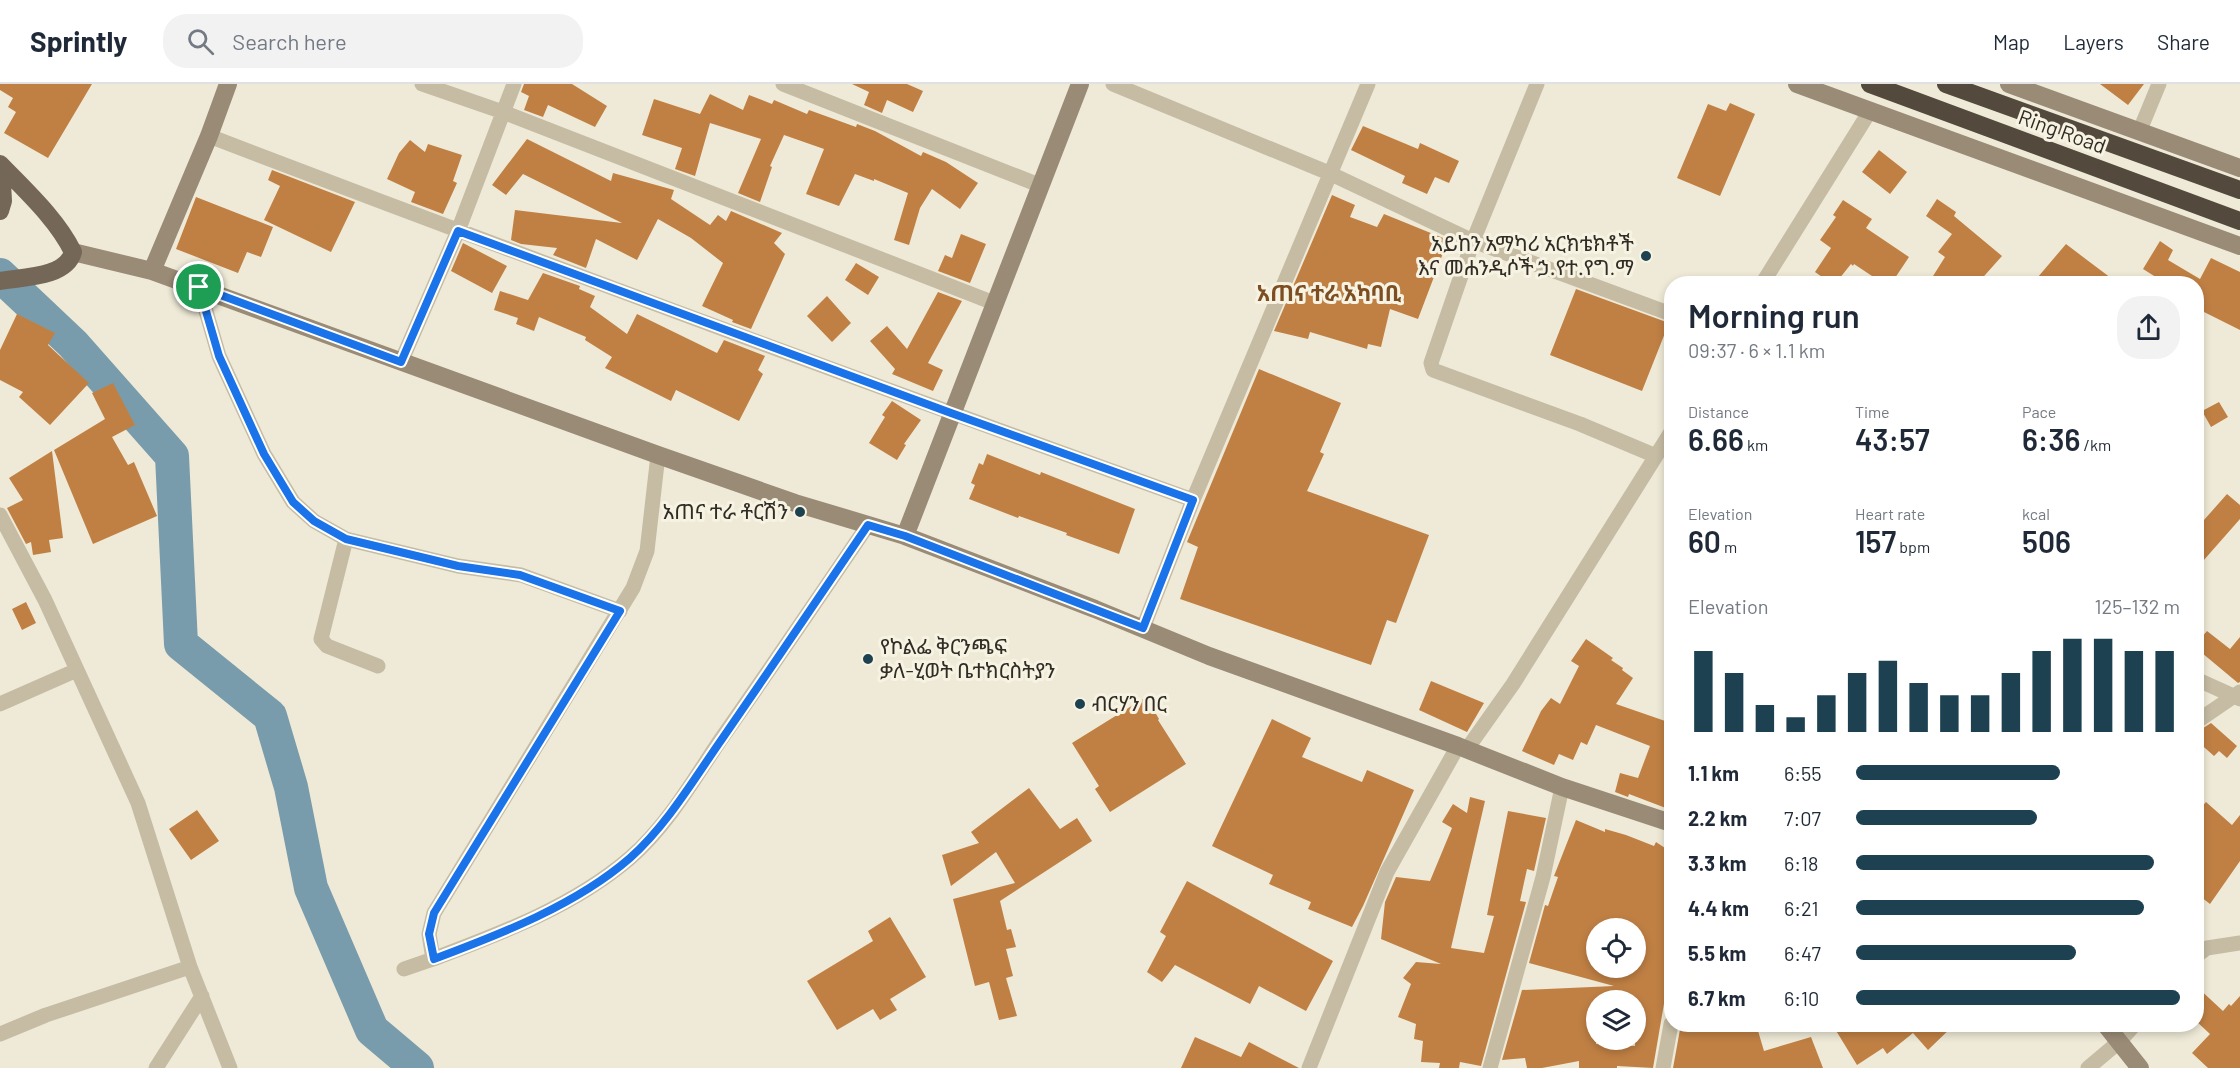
<!DOCTYPE html>
<meta charset="utf-8">
<style>
body{margin:0;font-family:Barlow,"Noto Sans Ethiopic",sans-serif;background:#f2f2f3;color:#1f2937;height:100vh;display:flex;flex-direction:column;font-size:22px;white-space:nowrap}
*{box-sizing:border-box;margin:0}
p{font-size:20px;color:#747a83}
.icon{flex:none;width:33px;height:33px;fill:none;stroke:currentColor;stroke-width:2;stroke-linecap:round;stroke-linejoin:round}
.map{position:relative;flex:1;overflow:hidden}
.panel{position:absolute;left:1664px;top:192px;width:540px;height:756px;display:flex;flex-direction:column;background:#fff;border-radius:24px;box-shadow:0 3px 9px #0003}
.panel>*{flex:none}
.controls{position:absolute;left:1586px;top:834px;display:grid;gap:12px}
.controls a{display:grid;place-items:center;width:60px;height:60px;border-radius:50%;background:#fff;box-shadow:0 3px 9px #0003;font-size:30px}
.pin{position:absolute;display:grid;place-items:center;width:51px;height:51px;color:#fff;margin:-26px;border:3px solid #fff;border-radius:50%;box-shadow:0 2px 6px #0007}
.round{display:grid;place-items:center;flex:none;width:63px;height:63px;border-radius:24px;background:#f2f2f3}
.head{display:flex;align-items:center;justify-content:space-between;height:102px;padding:0 24px}
h1{font-size:33px;font-weight:600;line-height:45px}
.stats{display:grid;grid-template-columns:repeat(3,1fr);gap:9px;height:102px;padding:6px 24px}
.stats div{display:grid;align-content:center}
.stats b{font-size:30px;font-weight:600}
.stats small{font-size:16px;font-weight:400}
.stats p{font-size:16px}
.chart{height:168px;padding:12px 24px}
.chart p{display:flex;justify-content:space-between}
.chart svg{width:100%;height:108px;margin-top:6px;stroke:#1d4151;stroke-width:6}
ul{padding:0 24px;list-style:none;font-size:20px}
li{display:grid;grid-template-columns:96px 72px 1fr;align-items:center;height:45px}
li i{height:15px;border-radius:8px;background:#1d4151}
header{display:flex;align-items:center;gap:36px;box-sizing:border-box;height:84px;padding:0 30px;background:#fff;border-bottom:2px solid #e0e1e3}
header strong{font-size:28px}
nav{display:flex;gap:33px;margin-inline-start:auto;font-size:21px}
.search{width:420px;height:54px;background:#f2f2f3;display:flex;align-items:center;gap:15px;box-sizing:border-box;padding:0 21px;border-radius:24px;color:#747a83;font-size:22px}
.map>svg:first-child{display:block}
</style>
<header>
<strong>Sprintly</strong>
<div class="search"><svg class="icon" aria-label="search" viewBox="0 0 24 24"><circle cx="10" cy="10" r="6"/><path d="M15 15l6 6"/></svg>Search here</div>
<nav><a>Map</a><a>Layers</a><a>Share</a></nav>
</header>
<div class="map">
<svg width="2240" height="984" viewBox="0 0 2240 984">
<rect width="100%" height="100%" fill="#efead7"/>
<g fill="none" stroke-linecap="round" stroke-linejoin="round">
<path stroke="#789cab" stroke-width="34" d="M0,191l73,69 99,112 9,188 89,72 21,71 20,101 61,142 45,38"/>
</g>
<path fill="#c08044" fill-rule="evenodd" d="M0,0h92l-44,74 -44,-25 12,-21 -8,-5 5,-9 -13,-8z
M524,0h48l35,22 -12,21 -47,-22 -5,12 -19,-7 5,-14 -8,-4z
M852,0h55l16,7 -10,21 -26,-12 -5,13 -18,-8 5,-13z
M2100,0h44l-16,21z
M710,10l33,16 6,-15 23,9 2,-4 33,14 2,-4 47,17 1,-3 18,7 46,25 2,-4 23,10 32,21 -18,26 -28,-20 -12,19 -11,37 -15,-5 14,-47 -34,-14v2l-19,-7 -16,32 -33,-12 18,-45 -40,-14 -14,31 2,1 -12,35 -22,-9 23,-54 -51,-16 -15,53 -20,-7 7,-21 -40,-13 12,-36 46,15z
M1730,19l25,11 -35,82 -43,-18 31,-74 18,7z
M1363,42l55,23 2,-6 39,18 -10,22 -14,-6 -8,17 -25,-11 3,-7 -54,-26z
M527,55l84,42 2,-8 61,17 -3,9 39,26 8,-10 8,6 5,-10 51,22 -8,10 11,11 -34,75 -19,-7 1,-2 -31,-14 21,-43 -32,-25 -33,-19 -21,41 -41,-21 -10,29 -33,-13 4,-7 -36,-4 -10,-4 4,-30 107,13 -99,-49 -17,21 -14,-10z
M410,56l15,12 3,-8 34,11 -9,26 4,2 -14,31 -32,-12 4,-10 -28,-13 12,-26z
M1879,66l28,22 -17,22 -28,-22z
M272,86l83,32 -24,50 -67,-32 16,-34 -12,-6z
M1332,111l23,10 -5,12 27,10 7,-13 64,26 -30,79 -28,-10 -9,38 -13,-3 -1,5 -57,-17 -2,7 -34,-8z
M196,113l77,30 -12,30 -14,-5 -9,21 -62,-24z
M1937,115l19,13 -2,4 48,40 -25,28h-49l17,-27 -7,-5 14,-18 -26,-18z
M1843,116l29,19 -6,9 43,29 -18,27h-7l-30,-20 -1,2 -2,-2 -16,20h-3l-17,-12 16,-24 -11,-8 16,-23 -3,-2z
M961,150l25,10 -16,39 -32,-12 7,-16 7,3z
M2160,157l13,9 -5,10 32,19 11,-21 29,14v58l-44,-22v-21l2,-3h-31l-24,-15z
M463,159l44,23 -15,27 -41,-22z
M2066,160l21,16 32,24h-87z
M856,179l23,14 -11,18 -23,-15z
M543,189l37,13 -1,3 16,7 -5,11 37,27 10,-20 80,39 7,-13 41,16 -7,14 5,4 -24,47 -63,-31 -5,11 -66,-33 7,-11 -27,-17 1,-3 -47,-20 -5,14 -18,-7 2,-6 -24,-8 6,-19 28,9z
M1576,205l93,34 -27,68 -92,-36z
M938,208l24,9 -34,62 15,7 -10,21 -41,-17 3,-5 -25,-28 17,-15 20,23z
M827,212l24,27 -19,19 -25,-26z
M17,230l38,19 -7,12 41,38 -39,42 -31,-28 4,-5 -23,-12v-30z
M1259,285l82,34 -21,49 4,2 -17,37 122,44 -33,88 -9,-3 -16,45 -191,-66 18,-52 -11,-5z
M113,299l22,42 -23,12 16,28 6,-3 23,54 -64,28 -39,-94 51,-31 -13,-26z
M892,317l29,19 -17,24 2,1 -9,15 -28,-17 16,-26 -3,-2z
M2219,318l9,15 -17,10 -9,-16z
M52,367l11,87 -14,2 2,12 -18,3 -2,-13 -5,2 -19,-36 16,-8 -14,-22z
M987,370l53,21 1,-3 94,37 -16,45 -53,-19 1,-2 -48,-17 -1,2 -49,-19 6,-14 -4,-2 8,-20 4,2z
M2227,410l13,11v14l-44,50v-40z
M26,518l10,21 -14,7 -10,-21z
M2207,547l23,18 10,-12v45l-2,1 -42,-35v-4z
M1586,555l27,19 -2,2 12,8 -1,2 11,8 -17,26 55,19v87l-42,-16 -1,3 -13,-5 5,-19 18,5 12,-32 -54,-21 -9,20 -6,-3 -8,18 -14,-6 -5,11 -32,-14 19,-40 10,-13 9,6 19,-38 -8,-5z
M1431,597l53,22 -17,29 -48,-22z
M1146,613l13,22 -1,1 28,44 -76,48 -15,-23 4,-3 -27,-43z
M1272,635l39,19 -9,19 60,25 5,-12 47,20 -51,116 -11,21 -44,-18 3,-7 -42,-18 4,-9 -61,-29z
M2211,639l26,23 -10,12 -8,-7 -5,5 -18,-16 1,-8z
M1029,704l31,41 17,-11 15,23 -92,60 7,29 4,-1 5,18 -10,2 7,27 -7,2 11,38 -18,4 -10,-38 -14,4 -22,-87 62,-16 -19,-31 -45,34 -9,-31 37,-12 -8,-11z
M1470,713l15,4 -34,147 33,5 10,-37 -7,-1 21,-104 38,7 -12,53 -7,-2 -7,32 6,1 -45,164 -21,-4 -1,6h-20l1,-5 -19,-1 2,-21 -9,-2 2,-15 -18,-7 13,-33 -8,-6 13,-16 25,2 -60,-25 4,-37 11,-25 34,4 22,-53 -10,-6 11,-18 14,9z
M2206,718l26,23 8,-10v46l-30,43 -14,-11v-80z
M197,726l22,31 -28,19 -22,-31z
M1576,736l29,12v-3l21,6 28,11 2,-4 15,10v128h-4l1,12h-2l-13,76 -36,-2v2h-38v-7l-37,7h-15l-2,-10 -23,2 20,-70 92,-4 -85,-23 16,-58 3,1 10,-29 -4,-1zM1596,844h39v40h-39zM1596,916h41l-2,46 -39,-2z
M1187,797l146,80 -27,50 -47,-25 -9,18 -75,-39 -13,17 -15,-10 19,-36 -6,-4z
M890,833l36,60 -36,22 7,11 -17,10 -7,-11 -36,21 -30,-49 66,-40 -5,-10z
M2196,902l27,25 6,-7 2,2 9,-10v72h-32l-16,-15 18,-19 -14,-13z
M1681,940h75l8,27 47,-14 12,31h-150z
M1832,940h123l-27,26 -15,-17 -26,21 -4,-6 -26,17z
M1195,953l46,20 8,-15 50,26h-118z"/>
<g fill="none" stroke-linecap="round" stroke-linejoin="round">
<path stroke="#c6bca4" stroke-width="15" d="M422,0l81,28 491,191
M783,0l256,101
M1113,0l216,89 144,68 198,73
M1537,0l-64,157 -42,122 2,7 147,54 76,32
M2140,46l19,-46
M209,52c327,125 655,246 984,364
M1762,200l108,-173
M199,203l20,69 45,98 29,48 21,19 32,18 112,27 63,9 99,36
M401,278l57,-131 56,-147
M0,431l45,85 93,203 52,164 40,101
M346,455l-25,100 6,7 51,20
M1143,544l50,-128 175,-416
M2196,595l44,20
M0,620l77,-34
M2196,638l44,-30
M1467,665l46,-65 158,-252
M2196,872l11,-8 33,-5
M433,875c69,-26 141,-53 197,-101 38,-33 64,-79 91,-119 50,-71 98,-142 147,-214
M404,885l29,-10 -4,-25 5,-21 199,-325 14,-37 11,-96
M0,950l46,-19 144,-48
M156,984l46,-72
M1309,984l78,-196 71,-126
M1490,984l53,-191 19,-90
M1663,984l8,-44
M2088,984l32,-27 15,-17"/>
<path stroke="#9a8b76" stroke-width="18" d="M1797,0l443,162
M2009,0l231,84
M73,168l79,19 506,184 137,48 110,33 190,73 114,47 249,90 104,41 109,36
M152,187l57,-135 19,-52
M905,452l175,-452
M2105,940l35,44"/>
<path stroke="#746757" stroke-width="18" d="M0,80c25,26 57,55 73,88 -7,26 -51,25 -73,29
M0,127l3,-10 -2,-36"/>
<path stroke="#53493d" stroke-width="18" d="M1870,0l370,137
M1946,0l294,106"/>
</g>
<g fill="none" stroke-linecap="round" stroke-linejoin="round">
<defs>
<path id="route" d="M458,147l493,182 242,87 -50,128 -238,-92 -37,-11c-49,72 -97,143 -146,214 -28,40 -55,86 -92,119 -54,47 -129,76 -196,101l-5,-25 5,-21 186,-302 -100,-36 -62,-9 -112,-27 -32,-18 -21,-19 -29,-48 -45,-98 -20,-69 202,75z"/>
</defs>
<use href="#route" stroke="#fff" stroke-width="12"/>
<use href="#route" stroke="#1a73e8" stroke-width="8"/>
</g>
<g fill="#1d4151" stroke="#f7f3e3" stroke-width="2">
<circle cx="1646" cy="172" r="6"/>
<circle cx="800" cy="428" r="6"/>
<circle cx="868" cy="575" r="6"/>
<circle cx="1080" cy="620" r="6"/>
</g>
<g text-anchor="middle" stroke-width="6" stroke-linejoin="round" paint-order="stroke">
<g font-size="21" fill="#322c25" stroke="#f7f3e3">
<text transform="translate(2062 48) rotate(20)" y="7">Ring Road</text>
</g>
<g font-size="21" fill="#322c25" stroke="#f7f3e3" text-anchor="end">
<text x="1634" y="167">አይከን አማካሪ አርክቴክቶች<tspan x="1634" dy="24">እና መሐንዲሶች ኃ.የተ.የግ.ማ</tspan></text>
<text x="788" y="435">አጠና ተራ ቶርሽን</text>
<text x="880" y="570" text-anchor="start">የኮልፌ ቅርንጫፍ<tspan x="880" dy="24">ቃለ-ሂወት ቤተክርስትያን</tspan></text>
<text x="1092" y="627" text-anchor="start">ብርሃን በር</text>
</g>
<g font-size="22" font-weight="bold" fill="#7d4e22" stroke="#f7f3e3">
<text x="1329" y="217">አጠና ተራ አካባቢ</text>
</g>
</g>
</svg>
<div class="controls">
<a><svg class="icon" aria-label="locate" viewBox="0 0 24 24"><circle cx="12" cy="12" r="6"/><path d="M12 2v4M12 18v4M2 12h4M18 12h4"/></svg></a>
<a><svg class="icon" aria-label="layers" viewBox="0 0 24 24"><path d="M12 4l9 5-9 5-9-5zM3 14l9 5 9-5"/></svg></a>
</div>
<div class="pin" style="left:199px;top:203px;background:#1e9e55"><svg class="icon" aria-label="arrive" viewBox="0 0 24 24"><path d="M6 21V4h12l-3 4 3 4H6"/></svg></div>
<section class="panel">
<div class="head"><div><h1>Morning run</h1><p>09:37 · 6 × 1.1 km</p></div><a class="round"><svg class="icon" aria-label="share" viewBox="0 0 24 24"><path d="M12 15V3M7 8l5-5 5 5M5 13v7h14v-7"/></svg></a></div>
<div class="stats">
<div><p>Distance</p><b>6.66<small> km</small></b></div>
<div><p>Time</p><b>43:57</b></div>
<div><p>Pace</p><b>6:36<small> /km</small></b></div>
</div>
<div class="stats">
<div><p>Elevation</p><b>60<small> m</small></b></div>
<div><p>Heart rate</p><b>157<small> bpm</small></b></div>
<div><p>kcal</p><b>506</b></div>
</div>
<div class="chart"><p><span>Elevation</span>125–132 m</p>
<svg viewBox="0 0 160 44" preserveAspectRatio="none"><path d="M5 44V11M15 44V20M25 44V33M35 44V38M45 44V29M55 44V20M65 44V15M75 44V24M85 44V29M95 44V29M105 44V20M115 44V11M125 44V6M135 44V6M145 44V11M155 44V11"/></svg>
</div>
<ul>
<li><b>1.1 km</b>6:55<i style="width:63%"></i></li>
<li><b>2.2 km</b>7:07<i style="width:56%"></i></li>
<li><b>3.3 km</b>6:18<i style="width:92%"></i></li>
<li><b>4.4 km</b>6:21<i style="width:89%"></i></li>
<li><b>5.5 km</b>6:47<i style="width:68%"></i></li>
<li><b>6.7 km</b>6:10<i style="width:100%"></i></li>
</ul>
</section>
</div>
